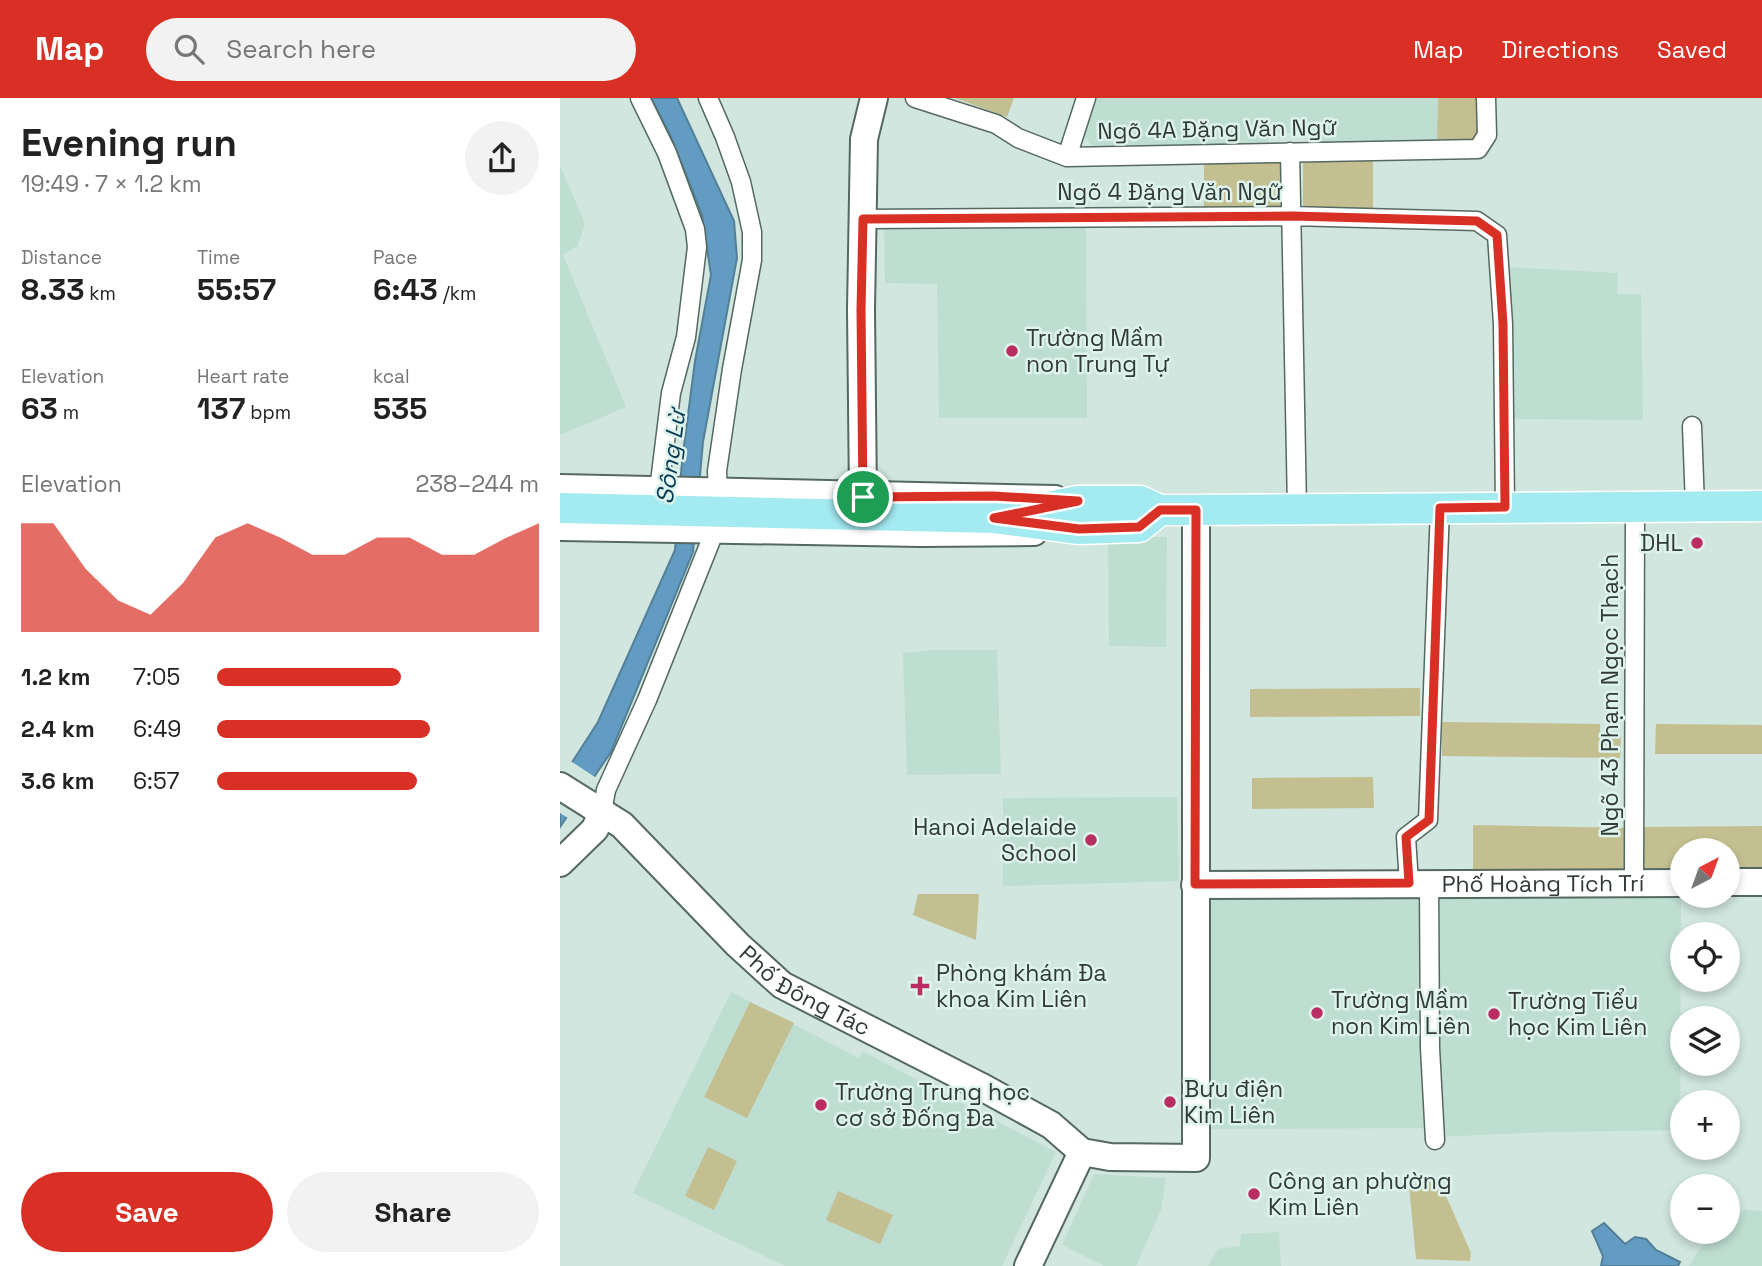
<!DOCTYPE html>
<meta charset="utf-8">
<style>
body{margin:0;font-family:"Space Grotesk",sans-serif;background:#f2f2f2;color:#222;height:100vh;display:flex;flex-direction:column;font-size:26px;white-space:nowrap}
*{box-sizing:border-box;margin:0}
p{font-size:23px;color:#767676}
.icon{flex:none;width:38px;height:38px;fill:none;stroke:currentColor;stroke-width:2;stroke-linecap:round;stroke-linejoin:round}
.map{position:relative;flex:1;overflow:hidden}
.drawer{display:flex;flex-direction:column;background:#fff;width:560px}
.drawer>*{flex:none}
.needle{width:46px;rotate:41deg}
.controls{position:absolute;left:1110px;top:740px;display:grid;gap:14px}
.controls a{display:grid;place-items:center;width:70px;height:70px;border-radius:50%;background:#fff;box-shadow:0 4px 10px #0003;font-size:35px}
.pin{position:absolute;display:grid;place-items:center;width:60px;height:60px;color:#fff;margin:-30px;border:4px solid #fff;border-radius:50%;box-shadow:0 2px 7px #0007}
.round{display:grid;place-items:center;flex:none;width:74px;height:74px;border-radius:37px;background:#f2f2f2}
.head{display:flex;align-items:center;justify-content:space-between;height:119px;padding:0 21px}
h1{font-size:38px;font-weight:700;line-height:52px}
.metrics{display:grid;grid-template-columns:repeat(3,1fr);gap:10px;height:119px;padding:7px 21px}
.metrics div{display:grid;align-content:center}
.metrics b{font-size:30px;font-weight:700}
.metrics small{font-size:19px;font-weight:400}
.metrics p{font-size:19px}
.chart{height:196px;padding:14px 21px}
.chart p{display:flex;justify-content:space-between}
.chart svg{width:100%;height:126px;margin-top:7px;fill:#d93025;opacity:.7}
.button{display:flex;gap:14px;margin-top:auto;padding:14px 21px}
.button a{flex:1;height:80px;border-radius:42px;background:#d93025;color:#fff;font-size:28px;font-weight:700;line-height:80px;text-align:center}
.button a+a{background:#f2f2f2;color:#222}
ul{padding:0 21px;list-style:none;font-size:23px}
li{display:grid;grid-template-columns:112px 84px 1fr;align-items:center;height:52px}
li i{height:18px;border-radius:9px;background:#d93025}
header{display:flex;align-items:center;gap:42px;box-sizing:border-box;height:98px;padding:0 35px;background:#d93025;color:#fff}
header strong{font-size:33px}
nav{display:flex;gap:38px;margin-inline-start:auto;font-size:24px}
.search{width:490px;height:63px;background:#f2f2f2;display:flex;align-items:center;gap:18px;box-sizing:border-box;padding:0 24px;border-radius:38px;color:#767676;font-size:26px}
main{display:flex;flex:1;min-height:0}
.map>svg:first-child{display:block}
</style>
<header>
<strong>Map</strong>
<div class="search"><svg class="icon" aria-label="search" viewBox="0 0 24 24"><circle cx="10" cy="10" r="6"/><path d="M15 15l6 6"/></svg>Search here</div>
<nav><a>Map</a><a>Directions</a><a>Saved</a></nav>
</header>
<main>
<section class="drawer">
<div class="head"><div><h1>Evening run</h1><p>19:49 · 7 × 1.2 km</p></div><a class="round"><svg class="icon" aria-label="share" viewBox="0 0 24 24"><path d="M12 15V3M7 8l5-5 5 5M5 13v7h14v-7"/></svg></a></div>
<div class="metrics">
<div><p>Distance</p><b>8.33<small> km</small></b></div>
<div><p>Time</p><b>55:57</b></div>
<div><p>Pace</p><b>6:43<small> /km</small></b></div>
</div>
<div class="metrics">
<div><p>Elevation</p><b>63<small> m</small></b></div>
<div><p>Heart rate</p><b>137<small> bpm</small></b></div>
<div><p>kcal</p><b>535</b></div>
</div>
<div class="chart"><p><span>Elevation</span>238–244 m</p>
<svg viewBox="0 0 160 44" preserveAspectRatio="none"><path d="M0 44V6L10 6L20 22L30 33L40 38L50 27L60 11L70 6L80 11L90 17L100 17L110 11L120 11L130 17L140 17L150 11L160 6V44z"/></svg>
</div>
<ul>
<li><b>1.2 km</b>7:05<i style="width:57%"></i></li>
<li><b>2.4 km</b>6:49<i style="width:66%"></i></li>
<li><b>3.6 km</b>6:57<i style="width:62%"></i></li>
</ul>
<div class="button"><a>Save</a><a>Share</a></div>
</section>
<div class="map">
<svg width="1202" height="1168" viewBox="0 0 1202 1168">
<rect width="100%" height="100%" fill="#d0e6de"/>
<path fill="#bfded2" d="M533,0h345l-1,44 -126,2 -12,-11h-27l-5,11 -174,2 -11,-13z
M0,67l25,59 -7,21 -15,10 63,152 -66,28z
M324,126h202l1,194h-148l-2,-134 -52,-1z
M946,169l112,6 -1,21h24l2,126 -135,-1z
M548,439h59l-1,110 -57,-1z
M375,552h62l4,124 -94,1 -4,-122z
M617,699l2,84 -176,5v-88z
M1121,795l-1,237 -129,2 -114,5 -5,-241z
M860,796l5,234 -213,1 -3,-230z
M171,894l128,66 3,-7 194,101 -54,114h-217l-152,-73z
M534,1076l72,4 -5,32 -25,56h-32l-42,-21z
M1185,1112l17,1v55h-73l12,-19 18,-15h8v-7z
M719,1134l2,34h-73l10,-17 22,-3 1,-12z"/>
<path fill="#c3bf90" d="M395,0h59l-7,19z
M878,0h42v36l-6,8h-37z
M743,62h70v50h-70z
M644,63h79v47h-79z
M860,590v28l-170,1v-28z
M882,624l158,2v11l21,1 -1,22 -178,-2z
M1096,626l106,1v29h-107z
M813,679l1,31 -122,1v-31z
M913,727l156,3 -1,48 -155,-3z
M1202,728v49h-35v-25h-45v25h-41v-48z
M358,796h61l-3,46 -63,-25z
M190,904l44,21 -47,95 -43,-21z
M148,1049l29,14 -23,49 -29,-14z
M879,1082l32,73 -1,8 -54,-2 -7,-74z
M278,1093l55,24 -13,29 -54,-24z"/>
<path fill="#629cc2" stroke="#547f98" stroke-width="2" d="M91,0h26l57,123 3,37 -34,184 -10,110 -82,200 -51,75v-46l38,-59 77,-172 7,-89 13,-100 16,-86 -9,-60 -31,-78z
M1044,1125l21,21 10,-7 11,2 10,11 24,12 -2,4h-77l2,-10 -11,-25z"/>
<path fill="#d0e6de" d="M9,662l29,19 -27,41 -11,-7v-38z"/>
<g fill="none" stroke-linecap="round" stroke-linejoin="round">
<defs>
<path id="street" d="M80,0l27,55 28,76 2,18 -11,90 -15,56 -12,97
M148,0l17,39 16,45 11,50v28l-20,109 -15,102 1,22
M355,0l81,26 22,14 49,19 411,-8 9,-14 -1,-37
M730,54l7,356
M507,59l19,-59
M304,121l427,-3 186,5 20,14 6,89 2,183
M1132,328l3,80
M42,714l4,-22 41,-90 68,-170
M869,784l1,166 5,92
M849,785l-3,-46 22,-17 12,-312
M1074,785l1,-376"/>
<g id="secondary">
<path d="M0,390l495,11"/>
<path d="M303,399l-2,-187 3,-171 10,-41"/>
<path d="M0,429l361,6 113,-1"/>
<path id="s1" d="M0,688l62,39 116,120 44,40 198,101 71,39 31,27 28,5 86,1v-648"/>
<path d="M0,765l35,-34 7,-17"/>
<path d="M1167,784h35"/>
<path id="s2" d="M635,787l487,-2"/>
<path d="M468,1168l54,-114"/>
</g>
<path id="primary" d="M0,410l434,10 85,11 60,-2 21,-17
M434,420l84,-17h62l20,9h36l566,-4"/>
</defs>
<use href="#street" stroke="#556961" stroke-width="21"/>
<use href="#secondary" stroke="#556961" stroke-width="30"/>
<use href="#primary" stroke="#fff" stroke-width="33"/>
<use href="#street" stroke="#fff" stroke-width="18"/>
<use href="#secondary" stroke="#fff" stroke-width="26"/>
<use href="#primary" stroke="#a3eaf1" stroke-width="30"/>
</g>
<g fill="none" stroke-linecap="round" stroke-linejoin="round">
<defs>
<path id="route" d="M732,118l185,5 20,14 6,89 2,183 -65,1 -11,312 -23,17 3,46 -214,1 1,-374h-36l-21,17 -60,2 -85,-11 84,-17 -85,-5 -130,1 -2,-187 2,-91z"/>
</defs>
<use href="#route" stroke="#fff" stroke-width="14"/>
<use href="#route" stroke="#d93025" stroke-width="9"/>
</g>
<g fill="#ba2d62" stroke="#ddf3eb" stroke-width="2.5">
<circle cx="452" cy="253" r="7"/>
<circle cx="1137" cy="445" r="7"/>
<circle cx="531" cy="742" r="7"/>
<path d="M356.5 877.5h7v7h7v7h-7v7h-7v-7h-7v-7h7z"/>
<circle cx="757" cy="915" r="7"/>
<circle cx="934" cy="916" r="7"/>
<circle cx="610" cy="1004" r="7"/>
<circle cx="261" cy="1007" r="7"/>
<circle cx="694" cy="1096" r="7"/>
</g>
<g text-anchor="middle" stroke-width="5" stroke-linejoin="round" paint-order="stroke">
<g font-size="23" fill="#323a37" stroke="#ddf3eb">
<text transform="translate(657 31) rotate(-1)" y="8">Ngõ 4A Đặng Văn Ngữ</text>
<text x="610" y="102">Ngõ 4 Đặng Văn Ngữ</text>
<text transform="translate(1050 597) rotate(-90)" y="8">Ngõ 43 Phạm Ngọc Thạch</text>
<text dy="8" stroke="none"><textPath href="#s2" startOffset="348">Phố Hoàng Tích Trí</textPath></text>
<text dy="8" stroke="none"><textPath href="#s1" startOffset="322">Phố Đông Tác</textPath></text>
</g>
<g font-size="23" fill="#323a37" stroke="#ddf3eb" text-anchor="start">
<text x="466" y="248">Trường Mầm<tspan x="466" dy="26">non Trung Tự</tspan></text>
<text x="1123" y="453" text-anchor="end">DHL</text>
<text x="517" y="737" text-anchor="end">Hanoi Adelaide<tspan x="517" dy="26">School</tspan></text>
<text x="376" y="883">Phòng khám Đa<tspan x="376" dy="26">khoa Kim Liên</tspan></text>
<text x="771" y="910">Trường Mầm<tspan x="771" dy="26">non Kim Liên</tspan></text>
<text x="948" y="911">Trường Tiểu<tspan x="948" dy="26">học Kim Liên</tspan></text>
<text x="624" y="999">Bưu điện<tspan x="624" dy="26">Kim Liên</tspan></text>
<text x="275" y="1002">Trường Trung học<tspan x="275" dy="26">cơ sở Đống Đa</tspan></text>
<text x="708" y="1091">Công an phường<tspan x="708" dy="26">Kim Liên</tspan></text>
</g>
<g font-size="24" font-style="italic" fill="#083a54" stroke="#ddf3eb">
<text transform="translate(111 359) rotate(-82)" y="8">Sông Lừ</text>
</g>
</g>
</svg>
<div class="controls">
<a><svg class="needle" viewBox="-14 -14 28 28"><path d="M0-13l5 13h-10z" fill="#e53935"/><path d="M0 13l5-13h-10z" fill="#767676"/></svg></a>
<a><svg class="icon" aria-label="locate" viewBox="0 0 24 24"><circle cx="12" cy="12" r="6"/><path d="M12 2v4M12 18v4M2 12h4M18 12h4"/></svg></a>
<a><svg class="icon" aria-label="layers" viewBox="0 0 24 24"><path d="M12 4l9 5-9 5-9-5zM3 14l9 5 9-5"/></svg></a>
<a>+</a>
<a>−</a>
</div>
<div class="pin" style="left:303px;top:399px;background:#1e9e55"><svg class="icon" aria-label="arrive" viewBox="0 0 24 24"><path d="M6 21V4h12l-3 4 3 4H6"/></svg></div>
</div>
</main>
